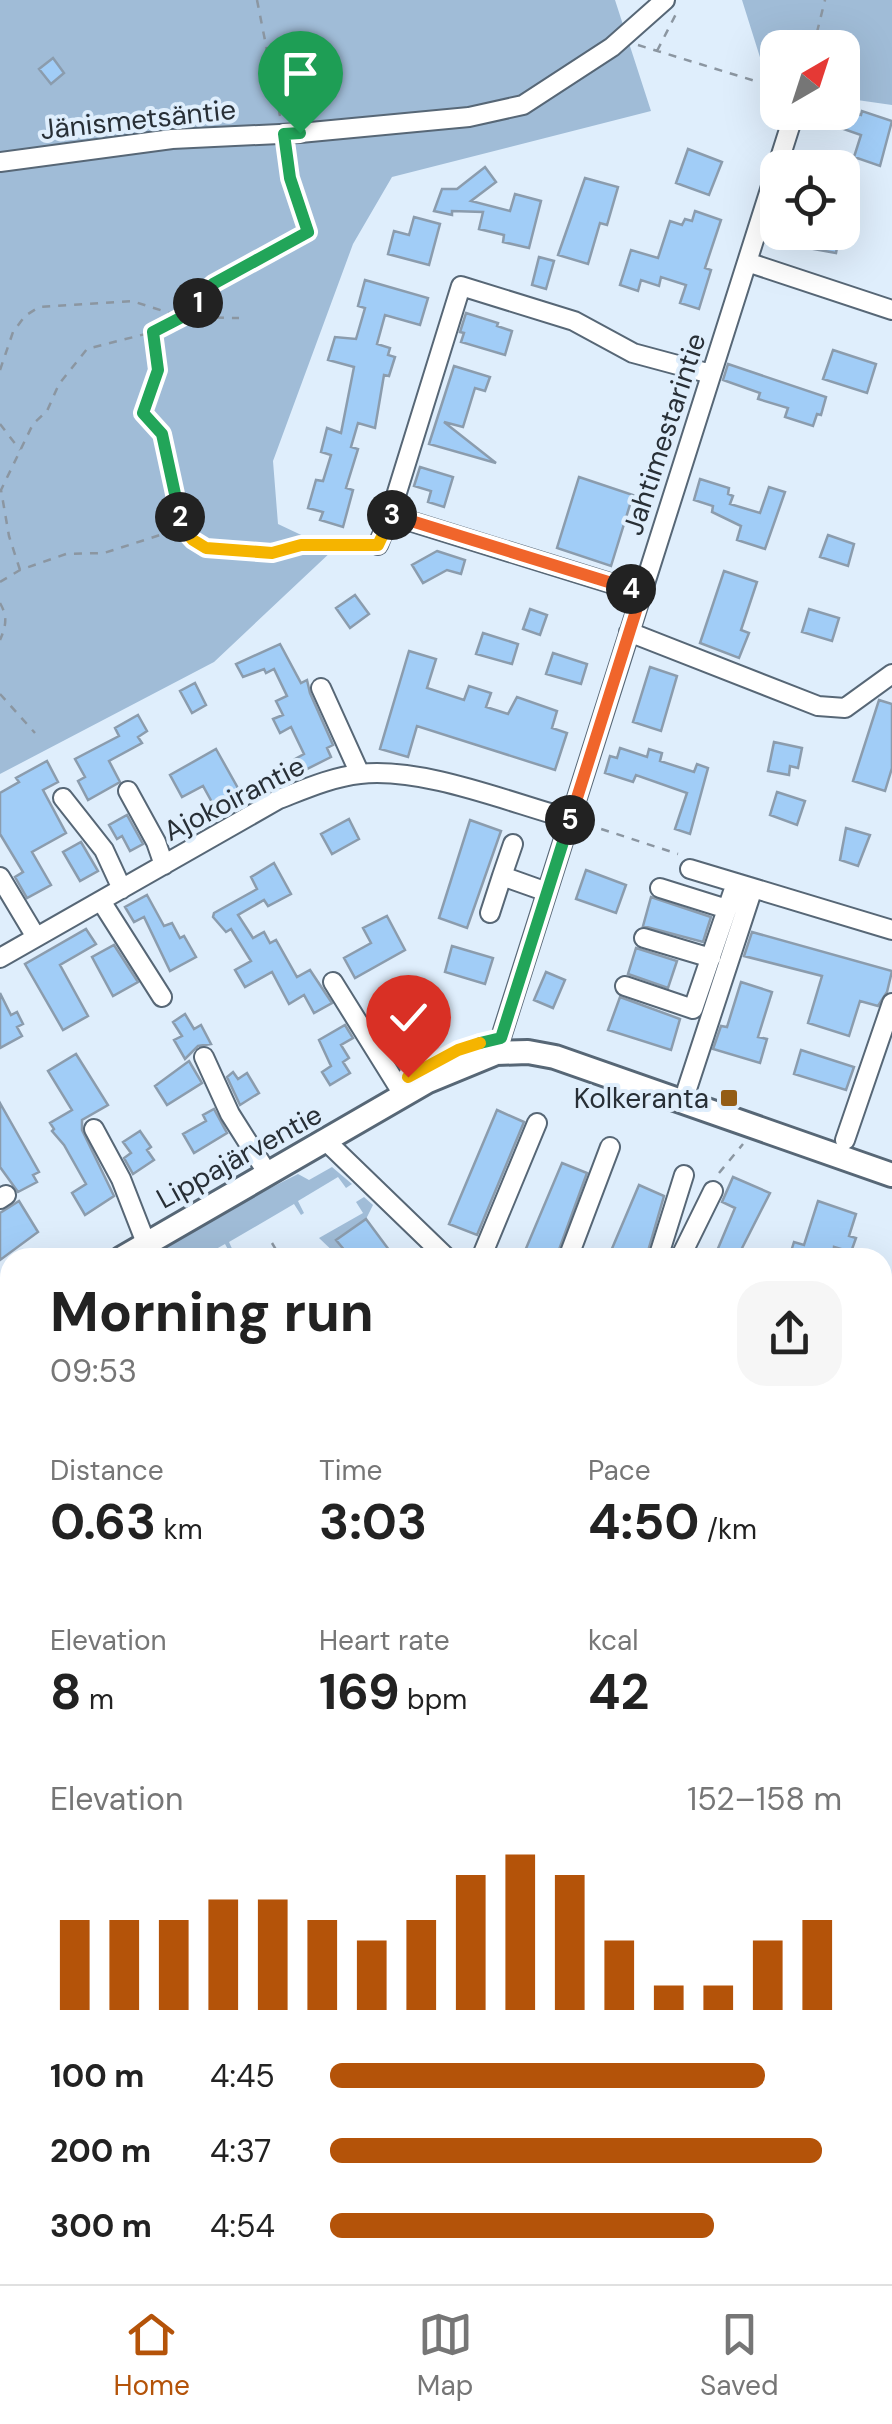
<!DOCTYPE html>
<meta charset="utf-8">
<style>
body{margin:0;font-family:"DM Sans",sans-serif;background:#f6f6f6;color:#222;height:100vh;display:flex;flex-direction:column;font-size:38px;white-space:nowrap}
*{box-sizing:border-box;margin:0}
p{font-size:32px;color:#767676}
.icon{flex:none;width:55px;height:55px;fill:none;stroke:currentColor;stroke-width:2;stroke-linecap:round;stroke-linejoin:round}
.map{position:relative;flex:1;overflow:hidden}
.side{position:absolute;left:0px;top:1248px;width:892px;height:1038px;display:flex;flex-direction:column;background:#fff;border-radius:30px 30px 0 0;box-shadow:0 10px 40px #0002}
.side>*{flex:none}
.needle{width:65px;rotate:39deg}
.buttons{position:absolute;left:760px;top:30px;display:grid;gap:20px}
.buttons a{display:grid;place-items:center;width:100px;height:100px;border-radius:20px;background:#fff;box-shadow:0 10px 40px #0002;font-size:50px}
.pin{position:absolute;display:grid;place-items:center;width:85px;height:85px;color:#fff;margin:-102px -42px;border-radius:50% 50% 50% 0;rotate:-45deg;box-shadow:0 0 10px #0007}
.pin .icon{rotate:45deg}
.km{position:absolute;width:50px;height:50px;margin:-25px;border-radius:50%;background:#222;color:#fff;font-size:28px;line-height:50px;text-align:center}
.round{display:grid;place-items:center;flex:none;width:105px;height:105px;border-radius:30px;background:#f6f6f6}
.head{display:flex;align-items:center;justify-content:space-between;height:170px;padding:0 50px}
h1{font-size:55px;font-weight:700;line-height:75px}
.stats{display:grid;grid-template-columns:repeat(3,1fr);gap:15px;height:170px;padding:10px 50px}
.stats div{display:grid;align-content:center}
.stats b{font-size:50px;font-weight:700}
.stats small{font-size:28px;font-weight:400}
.stats p{font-size:28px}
.chart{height:280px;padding:20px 50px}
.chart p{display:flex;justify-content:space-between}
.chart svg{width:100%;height:180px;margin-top:10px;stroke:#b45309;stroke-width:6}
ul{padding:0 50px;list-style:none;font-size:32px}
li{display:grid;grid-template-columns:160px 120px 1fr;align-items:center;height:75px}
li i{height:25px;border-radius:12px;background:#b45309}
.tab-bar{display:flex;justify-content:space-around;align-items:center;height:140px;border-top:2px solid #e0e0e0;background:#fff;font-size:28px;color:#767676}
.tab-bar a{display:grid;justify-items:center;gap:5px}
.tab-bar .selected{color:#b45309}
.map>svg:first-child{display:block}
</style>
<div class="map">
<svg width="892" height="2284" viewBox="0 0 892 2284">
<rect width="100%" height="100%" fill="#dfeefc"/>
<path fill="#cce4fc" d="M882,1340l10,3v151l-9,-3z
M70,2275h106l-1,9h-106z"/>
<path fill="#a0bcd7" d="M0,0h615l36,111 -259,66 -39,67 -80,217 5,63 55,26 -119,112 -214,112z
M742,0h150v105l-49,-7 -1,-50h-64l-1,39 -8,-1z
M332,1167l20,17 -6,4 -8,-11 -40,24 6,12 -3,2 -7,-11 -65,38 5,11 -3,2 -6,-11 -23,13 -62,1 26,-17 132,-67 11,6z
M364,1197l9,8 -7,14 -29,21 14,17h-12l-20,-19 44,-25 -7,-11z
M883,1491l9,3v790h-110l-16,-9h116z
M4,1759l6,4v149l-10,-7v-139z
M0,1966l10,6v72l-10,-5z
M502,2275h155l21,9h-156z"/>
<path fill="#7ba6ce" d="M882,1726l10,1v533l-10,-3z"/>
<path fill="#a1cdf7" stroke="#8b9cad" stroke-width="2.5" d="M53,58l11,15 -13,11 -12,-15z
M842,109l19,6 1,-4 30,10 -12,45 -26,-9 7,-22 -29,-10 5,-13h5z
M688,149l34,13 -13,33 -33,-12z
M485,167l11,15 -25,19 39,10 5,-17 26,7 -12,47 -26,-6 1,-7 -25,-6 4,-17 -31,-1v4l-18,-4 8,-22h15z
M585,178l33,9 -11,38 -7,-2 -12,41 -30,-9z
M695,211l26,9 -16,48 6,2 -12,39 -19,-6 6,-18 -25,-8 -2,9 -18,-6 -3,11 -18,-6 11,-35 27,8 12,-37 12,4 3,-6 7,2z
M414,217l26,7 -11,41 -41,-11 6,-23 15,4z
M811,232h29l-4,21 -28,-5z
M539,257l15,4 -8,28 -14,-4z
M365,280l63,18 -8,27 -35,-10 -8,29 13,4 -2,7 7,2 -6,19 -5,-1 -9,53 -17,-5 -7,24 7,2 -12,39 7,2 -10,37 -23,-7 3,-8 -15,-4 8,-28 7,1 8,-26 -10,-3 6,-24 14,5 13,-66 -26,-7 7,-23 21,2 9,-31 -7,-2z
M466,313l32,10 -1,3 15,5 -7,24 -44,-13 3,-9 -4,-1z
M833,350l43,14 -9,29 -44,-14z
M728,364l98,33 -5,18 -4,-1 -4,12 -28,-9 3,-9 -30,-9 2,-6 -37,-13z
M454,366l36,11 -5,14 -10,-3 -12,39 -19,-5 52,41 -67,-19z
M420,467l33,10 -9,30 -16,-5 3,-11 -17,-5z
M579,477l54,18 -22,71 -54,-18z
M700,479l29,9 -1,6 5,2 -3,8 30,9 9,-26 16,5 -20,57 -28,-9 4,-14 -29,-14 1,-6 -19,-6z
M828,535l26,9 -6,22 -28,-9z
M437,551l28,9 -4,14 -14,-4 -24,13 -11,-18z
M724,571l33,11 -16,48 8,3 -10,25 -39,-15z
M355,595l14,19 -19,14 -14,-20z
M530,609l17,6 -7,20 -17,-6z
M809,609l30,9 -7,23 -30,-9z
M483,633l35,11 -6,20 -36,-10z
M280,644l21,39 6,-3 3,13 23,52 -6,3 4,9 -30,15 -6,-13 9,-5 -13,-27 -11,6 -7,-14 10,-4 -7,-14 11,-5 -13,-27 -8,4 -2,-4 -21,8 -7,-13z
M409,651l27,8 -9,29 37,12 5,-14 22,7 -5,14 22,7 9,-17 40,14 -5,17 15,5 -12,37 -138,-44 -9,31 -28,-8z
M553,653l34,11 -6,20 -35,-10z
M650,667l27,9 -16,55 -28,-9z
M195,683l11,22 -14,8 -12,-22z
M879,700l13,4v64l-7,23 -32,-10z
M138,715l9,16 -9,6 4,6 -33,18 11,21 -32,18 -10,-19 7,-4 -10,-18 44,-23 -4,-8z
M774,742l28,6 -4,20 -8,-2 -1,9 -21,-4z
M620,748l27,9 2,-8 13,4 -2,8 34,11 3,-8 11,4 -18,66 -15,-5 12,-36 -51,-18 -3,7 -28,-9 5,-17 7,2z
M216,749l23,41 -26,14 -10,-18 -21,11 -12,-22z
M47,761l11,21 -15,8 23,43 -34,19 19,33 -24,13 -12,-21 8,-5 -23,-38v-41l19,-11 -3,-4z
M777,792l28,9 -8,24 -27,-10z
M127,815l16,29 -13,7 -8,-15 -5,3 -8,-14z
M349,819l10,20 -27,15 -11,-20z
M470,820l31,11 -34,97 -28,-10z
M846,828l24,7 -12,31 -18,-6z
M81,842l17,29 -18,10 -17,-29z
M274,863l17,31 -23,12 -4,-6 -26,15 15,23 11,-6 6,11 6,-3 21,37 13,-7 22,33 -18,10 -10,-18 -15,9 -17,-32 -27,15 -10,-17 16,-9 -20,-32 -5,3 -13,-15 1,-4 43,-24 -6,-12z
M586,870l40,15 -10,28 -40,-14z
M147,895l17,31 8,-3 8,15 4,-2 12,21 -26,14 -26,-54 -10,5 -9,-15z
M651,897l60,20 -8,25 -60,-16z
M387,916l18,34 -50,28 -11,-20 27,-15 -8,-15z
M86,929l10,15 -36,21 28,51 -25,14 -38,-66z
M752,932l140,39 -5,21 -9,14 -18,-5 -11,35 -41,-13 14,-47 -78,-20z
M114,945l24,37 -25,14 -21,-39z
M452,946l41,12 -8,26 -40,-12z
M636,948l41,13 -9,27 -40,-14z
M546,972l19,8 -12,28 -19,-8z
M741,982l31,10 -14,45 9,2 -7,24 -47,-14 8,-23 6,1z
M418,990l23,5 -8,42 -42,-8 -1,4 -12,-2 -7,-12 2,-11 21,-12 22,5z
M0,993l11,22 6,-3 6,12 -6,3 5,9 -22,12z
M620,997l60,22 -9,31 -63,-20z
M185,1014l9,15 7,-4 10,19 -13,2 -13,13 -11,-19 8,-4 -9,-14z
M345,1025l8,13 -12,7 8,13 -6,4 7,11 -20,12 -8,-13 9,-6 -12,-26z
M801,1050l53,17 -8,23 -52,-16z
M76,1054l32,51 -26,15v10l32,66 -29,19 -13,-22 14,-9 -22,-39 -12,-14 2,-2 -4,-6 22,-13 -24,-39z
M189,1061l13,22 -35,22 -12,-19z
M233,1072l5,7 9,-6 12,20 -19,12 -13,-28z
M0,1103l39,69 -6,3 4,7 -19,10 -18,-25z
M214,1109l13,24 -33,20 -11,-19 23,-13 -3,-6z
M497,1110l27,12 -47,113 -28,-11z
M140,1131l11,16 -4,3 7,10 -21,14 -9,-16 7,-5 -8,-11z
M562,1163l25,10 -31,85h-34z
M733,1177l37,16 -33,65h-23l21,-50 -13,-6z
M639,1185l25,11 -18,62h-38z
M19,1201l19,31 -38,28v-47z
M818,1201l38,13 -7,22 7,2 -5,14 -17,-5 -1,11h-44l5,-16 10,3z
M366,1219l29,39h-44l-15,-18z"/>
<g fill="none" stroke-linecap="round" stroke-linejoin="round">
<defs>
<path id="minor" d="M0,162l172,-23 128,-6 169,-16 54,-12 89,-58 53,-47
M747,262l145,48
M378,545l12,-30
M642,593l-252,-78 71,-229 113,35 59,32 78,21
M629,632l189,74 27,2 47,-34
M321,688l39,86
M128,791l28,51 8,23
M63,798l41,52 18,39
M690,869l202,61
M502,876l11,-32
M0,877l36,60
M660,888l67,21
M101,901l61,96
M490,913l12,-37 45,16
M644,938l67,20
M0,958l279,-159c26,-10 53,-22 81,-25 63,-7 148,28 210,45
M333,982l71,114
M625,986l68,23 43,-126
M496,1053l297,-936
M204,1057l26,57 38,60
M687,1089l66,-201
M94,1129l27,50 25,64
M845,1140l47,-137
M327,1142l120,116
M0,1199l6,-4
M481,1258l56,-135
M568,1258l42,-111
M658,1258l26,-83
M680,1258l33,-67
M882,1328l10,3
M0,2198h10
M60,2284l1,-9"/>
<path id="major" d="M122,1258l306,-177 68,-28 32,-1 27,5 337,118
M0,1328l10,-5
M0,1954l10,5
M682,2275l20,9"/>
</defs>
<use href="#minor" stroke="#576776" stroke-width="22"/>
<use href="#major" stroke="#576776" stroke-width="28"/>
<path stroke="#8b96a1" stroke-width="2.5" stroke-dasharray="8 8" stroke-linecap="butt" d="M257,0l23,116
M638,45l140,43
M813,48l12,-48
M657,51l19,-37
M153,332l4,38 -14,43 19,21 20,92
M0,370l13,-38 12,-16 14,-9 93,-6 50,16 26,-23 5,-10 94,-52 -18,-55 -3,-23
M0,424l20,26
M20,570l-11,-34 -8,-46 32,-66 14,-13 12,-27 28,-35 66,-17 29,-15 57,1
M0,582l20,-12 46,-16 38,-1 78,-25 11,12 13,8 66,5 29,-8h60
M0,603c8,14 6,23 0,37
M0,694l35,39
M586,824l92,30
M719,1173l24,-29
M272,1243l9,15
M94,1258l11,-7
M0,1296l10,5
M882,1511l10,2
M882,1519l10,-1
M882,1529l10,33
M0,1913l10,7
M0,2090l9,-14
M0,2175h10
M756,2275l15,9"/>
<use href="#minor" stroke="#fff" stroke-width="18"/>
<use href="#major" stroke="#fff" stroke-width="22"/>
</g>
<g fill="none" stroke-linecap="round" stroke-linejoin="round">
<defs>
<path id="split-1" d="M198,303l15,-19 95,-52 -18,-54 -6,-44 16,-1"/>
<path id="split-2" d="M180,517l-18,-83 -19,-21 15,-43 -5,-38 29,-15 16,-14"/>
<path id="split-3" d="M180,517l2,11 11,12 13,8 66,5 29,-8h77l14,-30"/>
<path id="split-4" d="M392,515l239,74"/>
<path id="split-5" d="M570,820l72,-228 -11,-3"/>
<path id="split-6" d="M480,1043l21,-5 69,-218"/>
<path id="split-7" d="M408,1077l50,-27 22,-7"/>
</defs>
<use href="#split-1" stroke="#fff" stroke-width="20"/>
<use href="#split-2" stroke="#fff" stroke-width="20"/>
<use href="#split-3" stroke="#fff" stroke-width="20"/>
<use href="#split-4" stroke="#fff" stroke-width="20"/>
<use href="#split-5" stroke="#fff" stroke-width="20"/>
<use href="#split-6" stroke="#fff" stroke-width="20"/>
<use href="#split-7" stroke="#fff" stroke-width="20"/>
<use href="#split-1" stroke="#22a559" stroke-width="12"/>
<use href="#split-2" stroke="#22a559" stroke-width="12"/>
<use href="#split-3" stroke="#f5b400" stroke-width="12"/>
<use href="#split-4" stroke="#f0652b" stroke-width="12"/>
<use href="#split-5" stroke="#f0652b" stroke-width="12"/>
<use href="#split-6" stroke="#22a559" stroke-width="12"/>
<use href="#split-7" stroke="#f5b400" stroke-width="12"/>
</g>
<rect fill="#945d15" stroke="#dfeefc" stroke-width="4" x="719" y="1088" width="20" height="20" rx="5"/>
<g text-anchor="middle" stroke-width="8" stroke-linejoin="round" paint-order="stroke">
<g font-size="28" fill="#282f36" stroke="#dfeefc">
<text transform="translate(138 119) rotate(-6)" y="10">Jänismetsäntie</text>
<text transform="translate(664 434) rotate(-72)" y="10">Jahtimestarintie</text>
<text transform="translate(234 798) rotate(-27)" y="10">Ajokoirantie</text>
<text transform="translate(239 1156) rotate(-29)" y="10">Lippajärventie</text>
</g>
<g font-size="28" fill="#282f36" stroke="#dfeefc" text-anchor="end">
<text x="709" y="1108">Kolkeranta</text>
</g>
</g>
</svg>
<div class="buttons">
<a><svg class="needle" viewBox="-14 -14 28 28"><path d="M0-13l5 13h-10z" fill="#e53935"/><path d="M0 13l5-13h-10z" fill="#767676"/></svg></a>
<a><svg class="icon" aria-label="locate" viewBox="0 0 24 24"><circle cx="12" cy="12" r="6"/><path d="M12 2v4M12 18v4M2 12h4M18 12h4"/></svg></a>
</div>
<div class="pin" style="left:300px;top:133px;background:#1e9e55"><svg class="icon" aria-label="arrive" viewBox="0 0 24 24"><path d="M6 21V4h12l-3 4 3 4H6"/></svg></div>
<div class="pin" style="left:408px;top:1077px;background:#d93025"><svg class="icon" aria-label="check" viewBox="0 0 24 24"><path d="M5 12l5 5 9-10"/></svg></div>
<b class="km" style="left:198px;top:303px">1</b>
<b class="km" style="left:180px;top:517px">2</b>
<b class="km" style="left:392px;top:515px">3</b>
<b class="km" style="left:631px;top:589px">4</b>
<b class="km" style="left:570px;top:820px">5</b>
<section class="side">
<div class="head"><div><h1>Morning run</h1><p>09:53</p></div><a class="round"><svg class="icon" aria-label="share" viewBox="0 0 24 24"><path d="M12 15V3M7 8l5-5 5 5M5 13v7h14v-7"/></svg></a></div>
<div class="stats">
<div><p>Distance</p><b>0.63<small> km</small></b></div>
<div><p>Time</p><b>3:03</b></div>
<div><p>Pace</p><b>4:50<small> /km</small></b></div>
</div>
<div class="stats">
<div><p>Elevation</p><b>8<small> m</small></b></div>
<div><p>Heart rate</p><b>169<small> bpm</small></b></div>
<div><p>kcal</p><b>42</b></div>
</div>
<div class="chart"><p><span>Elevation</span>152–158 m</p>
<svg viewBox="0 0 160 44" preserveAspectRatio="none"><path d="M5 44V22M15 44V22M25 44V22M35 44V17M45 44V17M55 44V22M65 44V27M75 44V22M85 44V11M95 44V6M105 44V11M115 44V27M125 44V38M135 44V38M145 44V27M155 44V22"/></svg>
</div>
<ul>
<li><b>100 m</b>4:45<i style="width:85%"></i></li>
<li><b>200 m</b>4:37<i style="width:96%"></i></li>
<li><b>300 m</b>4:54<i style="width:75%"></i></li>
</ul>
</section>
</div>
<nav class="tab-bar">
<a class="selected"><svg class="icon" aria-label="home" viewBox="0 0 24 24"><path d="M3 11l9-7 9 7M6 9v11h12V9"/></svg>Home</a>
<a><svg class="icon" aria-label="map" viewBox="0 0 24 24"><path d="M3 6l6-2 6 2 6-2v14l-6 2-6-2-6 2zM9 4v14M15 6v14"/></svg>Map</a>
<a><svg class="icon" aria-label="saved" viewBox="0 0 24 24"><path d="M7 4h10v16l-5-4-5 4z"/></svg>Saved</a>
</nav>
